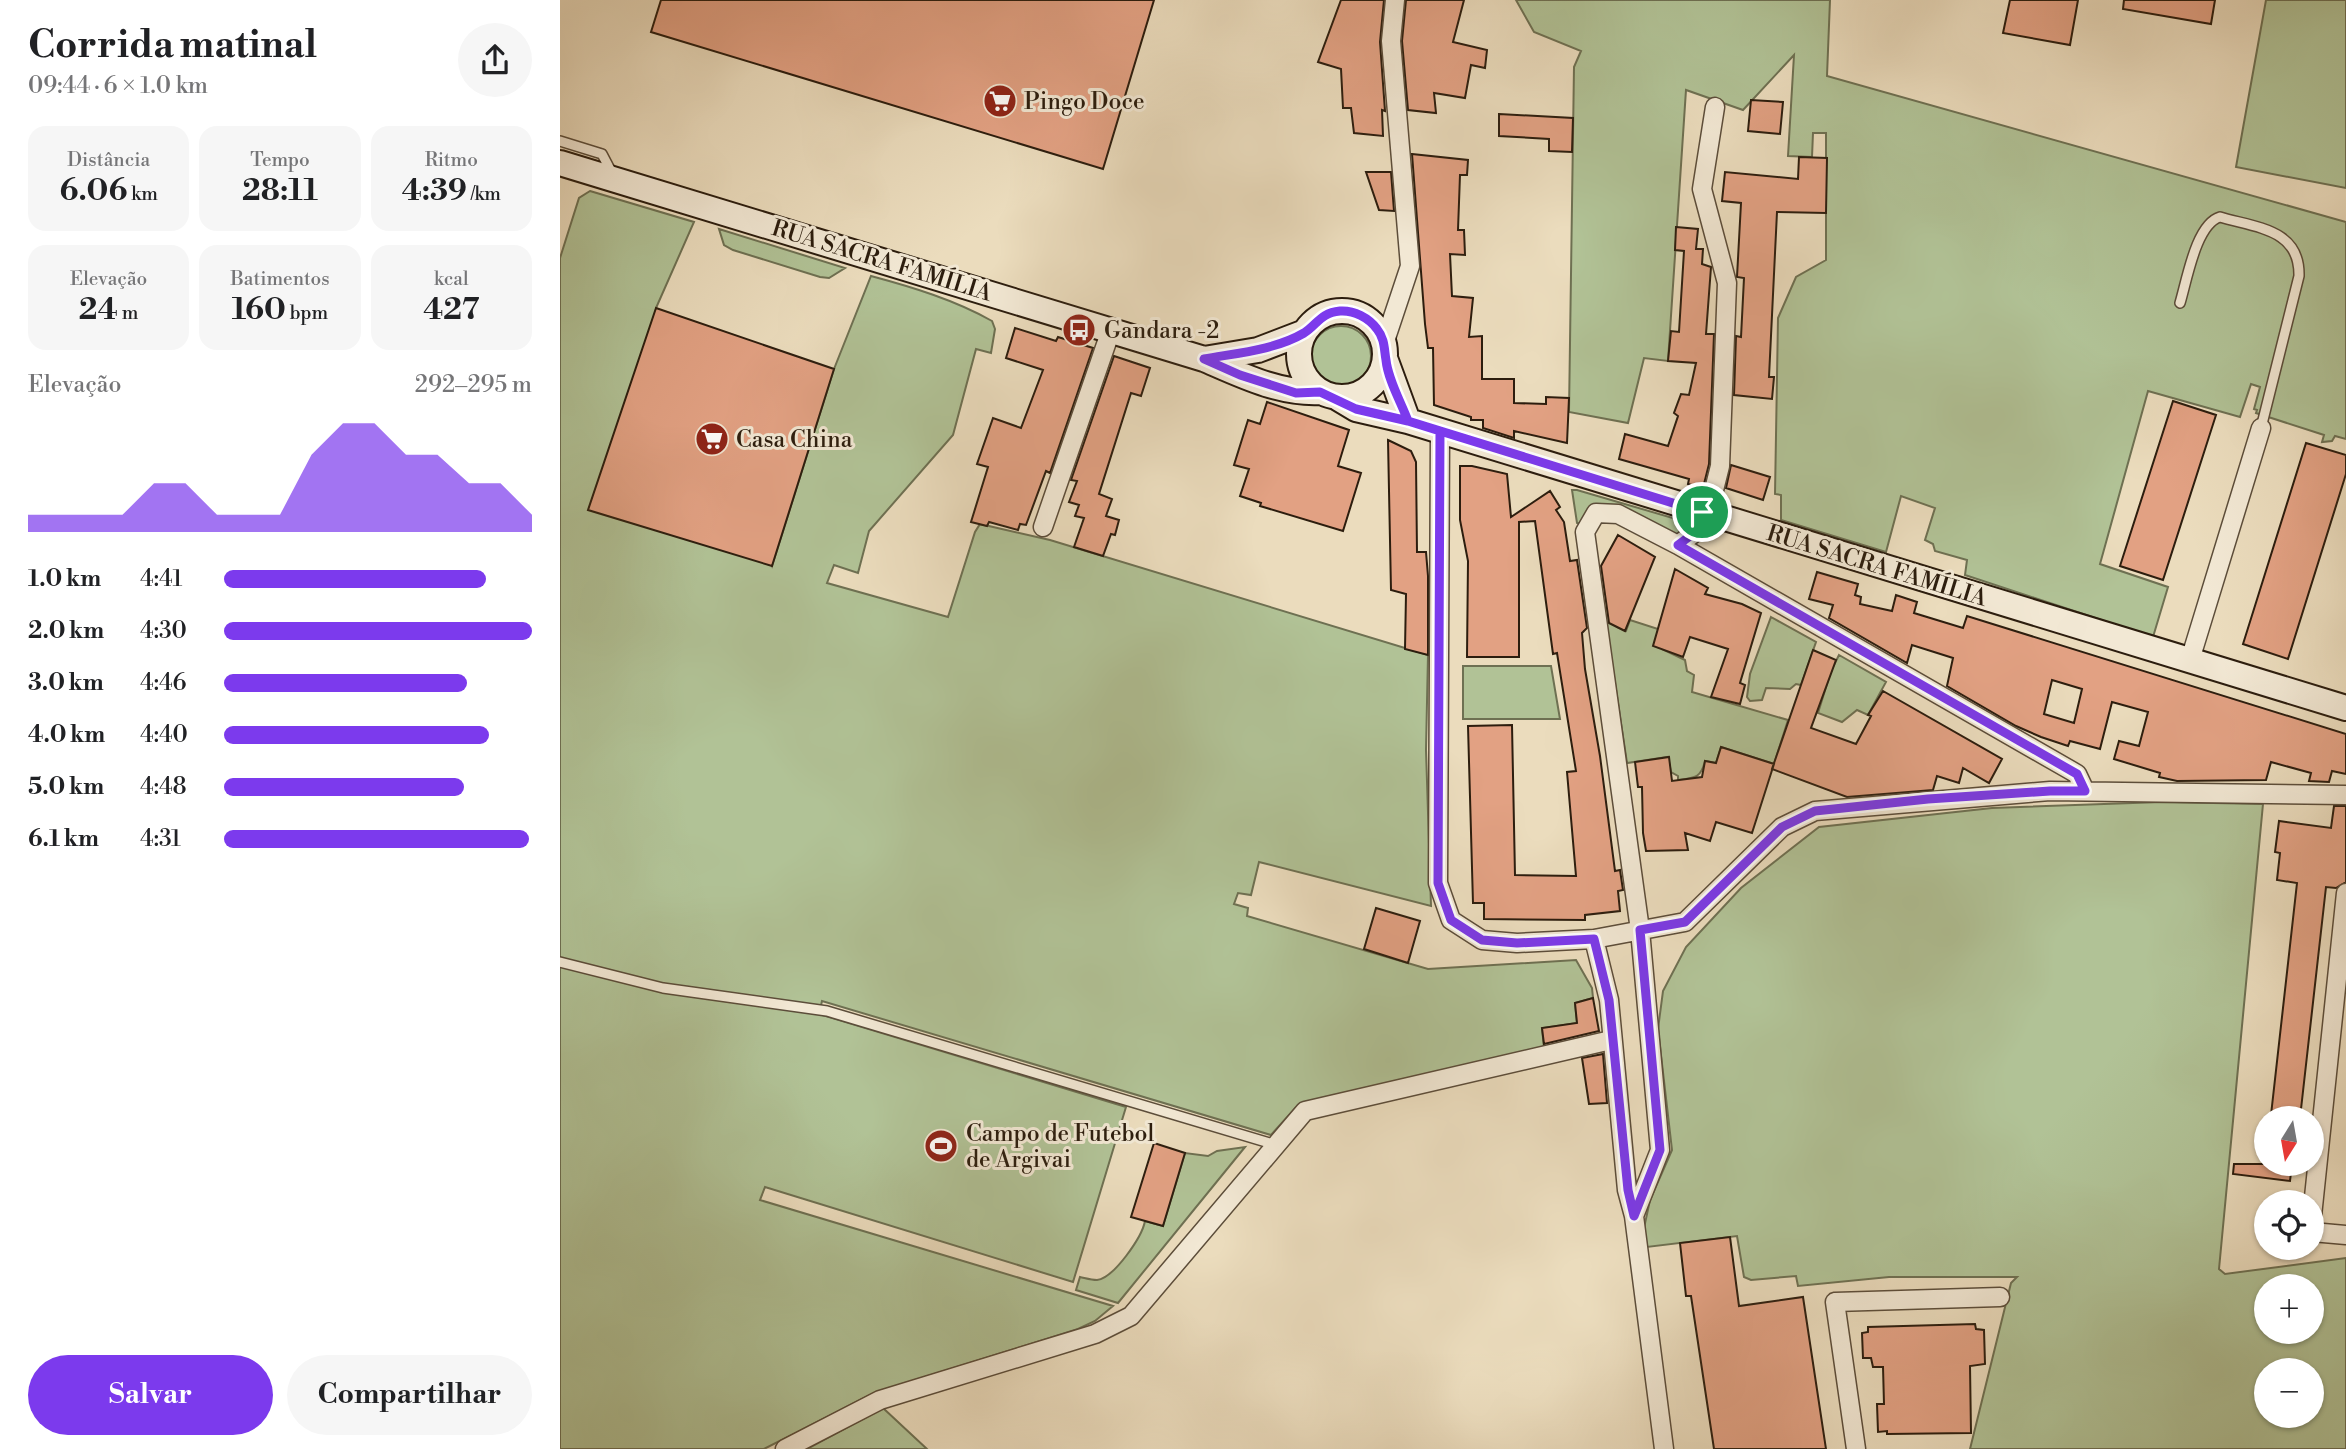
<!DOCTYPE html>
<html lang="pt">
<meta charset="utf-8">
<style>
body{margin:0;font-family:"Libre Bodoni",serif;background:#f6f6f6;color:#202124;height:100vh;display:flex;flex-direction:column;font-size:26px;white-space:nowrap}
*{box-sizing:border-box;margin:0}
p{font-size:23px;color:#757577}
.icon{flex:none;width:38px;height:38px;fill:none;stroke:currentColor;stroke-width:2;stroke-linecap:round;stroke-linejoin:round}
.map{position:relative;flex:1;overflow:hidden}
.details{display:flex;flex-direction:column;background:#fff;width:560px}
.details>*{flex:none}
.needle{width:46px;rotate:191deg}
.buttons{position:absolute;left:1694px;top:1106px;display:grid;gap:14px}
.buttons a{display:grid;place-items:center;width:70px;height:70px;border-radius:50%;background:#fff;box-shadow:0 2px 5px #0004;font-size:35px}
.pin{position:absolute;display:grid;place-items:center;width:60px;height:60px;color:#fff;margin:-30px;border:4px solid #fff;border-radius:50%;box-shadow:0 2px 7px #0007}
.round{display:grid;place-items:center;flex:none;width:74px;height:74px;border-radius:37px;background:#f6f6f6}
.overview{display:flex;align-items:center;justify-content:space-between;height:119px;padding:0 28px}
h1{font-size:38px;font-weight:700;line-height:52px}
.figures{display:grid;grid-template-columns:repeat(3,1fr);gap:10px;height:119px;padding:7px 28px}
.figures div{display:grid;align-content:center;border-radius:18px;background:#f6f6f6;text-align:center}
.figures b{font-size:30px;font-weight:700}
.figures small{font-size:19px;font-weight:400}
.figures p{font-size:19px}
.chart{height:196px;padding:14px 28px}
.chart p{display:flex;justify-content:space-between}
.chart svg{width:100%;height:126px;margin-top:7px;fill:#7c3aed;opacity:.7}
.button{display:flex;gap:14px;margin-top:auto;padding:14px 28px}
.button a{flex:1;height:80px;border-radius:42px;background:#7c3aed;color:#fff;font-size:28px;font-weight:700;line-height:80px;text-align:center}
.button a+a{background:#f6f6f6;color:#202124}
ul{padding:0 28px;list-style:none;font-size:23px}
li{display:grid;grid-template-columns:112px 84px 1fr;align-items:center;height:52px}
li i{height:18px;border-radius:9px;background:#7c3aed}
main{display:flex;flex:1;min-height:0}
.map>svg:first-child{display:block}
</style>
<main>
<section class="details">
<div class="overview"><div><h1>Corrida matinal</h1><p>09:44 · 6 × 1.0 km</p></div><a class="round"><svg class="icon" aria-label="share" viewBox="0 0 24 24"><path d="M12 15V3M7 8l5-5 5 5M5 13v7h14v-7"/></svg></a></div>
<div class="figures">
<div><p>Distância</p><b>6.06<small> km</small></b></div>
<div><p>Tempo</p><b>28:11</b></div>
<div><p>Ritmo</p><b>4:39<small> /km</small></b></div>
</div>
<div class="figures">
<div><p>Elevação</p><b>24<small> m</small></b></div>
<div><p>Batimentos</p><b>160<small> bpm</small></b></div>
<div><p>kcal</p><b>427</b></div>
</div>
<div class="chart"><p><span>Elevação</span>292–295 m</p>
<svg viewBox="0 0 160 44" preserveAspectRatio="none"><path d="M0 44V38L10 38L20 38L30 38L40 27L50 27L60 38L70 38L80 38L90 17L100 6L110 6L120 17L130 17L140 27L150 27L160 38V44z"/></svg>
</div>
<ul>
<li><b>1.0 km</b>4:41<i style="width:85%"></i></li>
<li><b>2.0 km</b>4:30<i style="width:100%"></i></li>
<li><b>3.0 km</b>4:46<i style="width:79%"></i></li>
<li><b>4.0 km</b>4:40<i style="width:86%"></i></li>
<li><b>5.0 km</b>4:48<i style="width:78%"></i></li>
<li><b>6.1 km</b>4:31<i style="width:99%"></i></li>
</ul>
<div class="button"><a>Salvar</a><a>Compartilhar</a></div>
</section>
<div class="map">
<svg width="1786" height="1449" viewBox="0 0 1786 1449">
<rect width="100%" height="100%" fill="#ebdcbd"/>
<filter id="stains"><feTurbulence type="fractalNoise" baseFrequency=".00286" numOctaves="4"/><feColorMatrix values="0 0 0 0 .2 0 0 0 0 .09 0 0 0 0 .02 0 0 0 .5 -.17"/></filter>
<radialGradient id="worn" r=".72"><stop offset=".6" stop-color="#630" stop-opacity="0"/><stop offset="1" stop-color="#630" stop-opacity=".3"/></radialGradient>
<path fill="#b1c296" stroke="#6e7052" stroke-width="2" fill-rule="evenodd" d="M956,0h314l-3,76 519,146v217l-11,-3 -3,5 -10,1 2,-7 -68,-22 1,-3 -3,-1 6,-22 -9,-3 -11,33 -92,-26 -48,173 68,23 -15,50 -188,-62 2,-15 -32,-9 -2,-7 -8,-4 10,-32 -34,-12 -15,56 -105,-32v-25l-6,-1 3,-176 18,-41 30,-17v-127h-13l-1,24 -24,-1 6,-101 -51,55 -57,-20 -18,271 -24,-3 -16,65 -59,-11 5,-345 7,-16 -47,-19z
M1706,0h80v188l-110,-21z
M30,191l104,31 -38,86 116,258 62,-197 37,-93c41,11 84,24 121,45l3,8 -4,24 -15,-4 -23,86 -84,96 -11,42 -24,-8 -7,18 121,34 27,-85 5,-8 70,16 378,115 -2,95 5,156 -172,-44 -8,33 -13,-2 -4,11 14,4 -1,8 181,53 148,-9 16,28 1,10 -18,5 2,20 -35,5 2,20 -245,56 -28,31 -449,-134 -3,13 307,93 -53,175 -308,-95 -5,13 353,106 -18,15 -17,8 -204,64 -110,56h-204v-1191l19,-60z
M159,229l126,39 -16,10 -9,-1 -87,-27 -9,-5z
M751 356a30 30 0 1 1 60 0a30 30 0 1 1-60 0Z
M1012,490h5l106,31v6l4,1 -9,8 -91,-24 -5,12 -5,-1z
M1050,604l9,17 -2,6 9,4 4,-11 28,9 4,20 23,11 2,11 7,4 -2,17 96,28 -14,44 -53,-17 -5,16 -11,-2c-4,17 -10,17 -27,19v-4l-7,-4 -3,-15 -41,6 -23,-153z
M1211,617l45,25 -15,43 -5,-1 -6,5 -24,-1 -4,12 -12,1 -3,-4 3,-23z
M1279,655l47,27 -18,33 -11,-5 -15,12 -24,-9 13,-42z
M903,666h88l9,53h-97z
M1602,802l101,2 -44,465 6,5 121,-16v191h-376l41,-166 6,-6h-128l-91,9 -2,-10 -45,4 -7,-3 -7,-41 -90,11 -3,-19 6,-28 22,-50 -14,-121 5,-38 23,-44 55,-59 78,-61 173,-19zM1706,1286h46v46h-46zM1706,1370h46v46h-46z
M685,1147l-127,156 -42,-13 4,-13c5,1 11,3 17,3 17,-2 45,-43 48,-59l18,5 22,-73 23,3 9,-5z
M323,1408l44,41h-120z"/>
<path fill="#e2a183" stroke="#2c1d0e" stroke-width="2" fill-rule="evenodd" d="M101,0h493l-51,169 -452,-137z
M781,0h43l-4,42 5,69 -3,-1 1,26 -29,-3 -3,-25h-8l-2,-39 -23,-7z
M846,0h58l-11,42 34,8 -2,18 -14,-3 -6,33 -31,-5 2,20 -28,-3 -6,-69z
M1450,0h68l-8,45 -67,-12z
M1564,0h91l-4,24 -88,-15z
M1191,100l32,2 -3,32 -32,-3z
M939,114l74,4 -1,34 -23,-1v-12l-50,-3z
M852,154l56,6 -1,15h-7l-2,55h6l1,25 -15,-1 2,42 21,2 -4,39 13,-1v43h32v24l32,1v-7l23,1 -2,45 -53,-12v7l-31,-10v-8h-12v-3l-37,-12 -1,-57h-5l-3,-24z
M1239,157l28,1 -1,55 -49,-1 -8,165h5l-2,22 -38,-4 2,-59 5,1 3,-59 -7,-1 4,-74 -19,-2 3,-29 73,7z
M806,172h25l3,39 -15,-1z
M1116,227l22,2 -2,20h7l-1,15 9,3 -5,67h8l-5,130 -6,24 -15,-4 1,-5 -70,-20 6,-25 43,12 10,-30 -4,-3 7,-19 8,1 7,-32 -28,-2 3,-30 8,1 5,-81 -9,-1z
M96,308l178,61 -62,197 -184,-56z
M455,328l41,13 2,-4 35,11 -43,125 -4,-2 -20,54 -6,-1 -2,6 -29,-8 -2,4 -16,-4 17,-55 -11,-3 16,-46 28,10 22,-58 -37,-12z
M554,356l36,12 -9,28 -10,-3 -32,101 13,5 -6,17 13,4 -4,15 -4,-1 -8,22 -29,-9 10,-29 -9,-2 4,-11 -10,-3 8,-21 -6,-1z
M1613,401l43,14 -53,165 -43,-14z
M707,402l82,28 -11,36 23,7 -18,58 -83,-25 1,-3 -21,-7 9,-27 -15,-4 14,-45 12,4z
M828,440l23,11 5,11 1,90h9l2,24v79l-23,-6 1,-55 -15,-4z
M1746,443l40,12v19l-58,185 -45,-15z
M1171,465l39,12 -7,23 -37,-12z
M900,466h12l35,8 4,43 39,-26 10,16 -4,3 8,12 6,39 7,-1 10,68 -5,5 3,36 15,87 15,115 5,-1 3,20 -5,1 2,20 -35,4v5l-101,-1v-16h-11l-5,-177 44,-1 3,150 61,1 -9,-104 9,-1 -19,-118 -4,1 -18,-133 -16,1v135h-52l1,-96 -8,-41z
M1058,535l37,22 -30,74 -16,-8 -8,-57z
M1115,569l33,19 -3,6 37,10 19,9 -21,70 5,2 -5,19 -29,-7 17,-48 -38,-12 -7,20 -30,-11z
M1257,572l41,12 -3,11 6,2 -1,7 32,7 4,-16 21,7 -3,11 49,15 4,-12 379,118v40l-14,-3 -3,11 -20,-1 2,-8 -40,-11 -5,18 -89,1 -18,-4 1,-4 -46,-14 5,-18 20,5 9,-34 -36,-10 -12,47 -30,-8 -2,5 -27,-9 -25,-11 -69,-40 6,-28 -41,-13 -5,18 -78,-45 4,-13 -24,-6zM1492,680l30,9 -8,34 -30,-9z
M1253,650l23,10 -25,68 45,16 15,-28 -3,-1 15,-24 119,68 -13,24 -26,-15 -4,15 -22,-7 -4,14 -86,7 -75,-28z
M1161,747l53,17 -22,69 -36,-11 -6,19 -25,-8 3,17 -42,1 -3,-18 -1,-46h-4l-3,-25 34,-5 3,24 30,-4 3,-16 11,2z
M1774,806h12v76l-10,6 -10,-1 -26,231 -29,-3 26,-232 -20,-3 3,-27 -5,-1 4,-31 52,7z
M816,908l44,13 -12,42 -44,-14z
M1033,998l6,33 -55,13 -2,-16 35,-5 -2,-20z
M1043,1054l4,49 -18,1 -7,-46z
M594,1143l31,10 -22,73 -32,-9z
M1674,1164h58l-2,17 -57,-7z
M1170,1237l9,69 64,-9 23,152h-112l-23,-153h-5l-6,-53z
M1415,1324l1,5 8,1 1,34 -15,2 1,67 -84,1v-3l-9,1 -1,-28h7l-1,-37h-10l-2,-9h-8l-1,-25 6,-1v-5z"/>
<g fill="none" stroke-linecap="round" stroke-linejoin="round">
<defs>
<path id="lane" d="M0,141l42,13 11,21
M1620,303c7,-23 16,-79 40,-86 37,11 80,12 79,59l-38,152
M0,962l103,26 164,23 449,134"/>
<path id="street" d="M824,344l26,-78 -19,-225 4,-41
M880,431l-2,452 13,37 31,20 35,3 77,-4 91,-17 97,-95 33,-16 235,-20 296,4
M1148,514l12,-48 7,-183 -25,-94 13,-82
M483,527l68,-197
M1118,545l399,229 8,17
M1630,660l71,-232
M1034,939l15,61 18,190 7,26
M1752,1216l34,-323
M1752,1232l34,3
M225,1449l95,-49 215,-66 36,-18 174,-205 306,-71
M1104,1449l-30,-233 26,-66 -20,-220 -55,-398 11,-19 22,1 60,31 16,-12 8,-21
M1296,1449l-21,-147 165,-5"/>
<path id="secondary" d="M0,163l644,196c37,16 75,35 116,33
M739 354a43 43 0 1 1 86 0a43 43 0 1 1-86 0Z
M644,359l54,-9 47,-18
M826,361l22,60
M776,397l20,12 52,12 938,287"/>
</defs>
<use href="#lane" stroke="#5c4d3a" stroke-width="12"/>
<use href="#street" stroke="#5c4d3a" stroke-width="21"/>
<use href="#secondary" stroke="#2c1d0e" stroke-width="28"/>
<use href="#lane" stroke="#f2e8d4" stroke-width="9"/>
<use href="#street" stroke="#f2e8d4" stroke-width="18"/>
<use href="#secondary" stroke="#f2e8d4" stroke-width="24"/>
</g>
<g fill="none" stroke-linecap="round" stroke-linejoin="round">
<defs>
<path id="route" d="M1142,512l-294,-91 -52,-12 -36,-17 -24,1 -56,-18 -36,-16c33,-6 71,-9 100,-26 14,-9 16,-20 36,-22 14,-1 29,7 37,18 8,10 7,20 9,31 2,20 15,42 22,61l32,10 -2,452 13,37 31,20 35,3 77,-4 15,61 19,190 6,26 26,-66 -20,-220 45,-8 97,-95 33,-16 113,-12 122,-8h35l-8,-17 -399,-229 16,-12 8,-21"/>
</defs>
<use href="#route" stroke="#fff" stroke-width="14"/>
<use href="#route" stroke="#7c3aed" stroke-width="9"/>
</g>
<defs>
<symbol id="supermarket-disc" viewBox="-11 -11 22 22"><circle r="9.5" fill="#8f2418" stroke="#f2e8d4"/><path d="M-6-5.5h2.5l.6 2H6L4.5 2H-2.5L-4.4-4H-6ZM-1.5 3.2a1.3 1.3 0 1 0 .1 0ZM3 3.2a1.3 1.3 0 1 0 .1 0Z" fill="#fff"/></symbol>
<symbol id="bus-disc" viewBox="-11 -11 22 22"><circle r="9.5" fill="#8f2418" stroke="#f2e8d4"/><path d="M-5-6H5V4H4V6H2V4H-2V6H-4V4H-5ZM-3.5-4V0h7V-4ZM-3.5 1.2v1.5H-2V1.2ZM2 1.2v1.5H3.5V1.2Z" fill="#fff"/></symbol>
<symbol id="stadium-disc" viewBox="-11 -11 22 22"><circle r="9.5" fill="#8f2418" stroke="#f2e8d4"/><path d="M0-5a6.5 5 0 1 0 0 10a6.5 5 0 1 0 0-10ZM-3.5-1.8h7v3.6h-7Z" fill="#fff"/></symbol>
</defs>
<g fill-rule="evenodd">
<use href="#supermarket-disc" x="421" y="82" width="38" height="38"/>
<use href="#bus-disc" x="500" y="311" width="38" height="38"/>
<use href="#supermarket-disc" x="133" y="420" width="38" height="38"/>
<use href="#stadium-disc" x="362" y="1127" width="38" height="38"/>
</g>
<g text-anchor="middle" stroke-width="6" stroke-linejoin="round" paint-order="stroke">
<g font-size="23" fill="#2c1d0e" stroke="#f2e8d4" text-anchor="start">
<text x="464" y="109">Pingo Doce</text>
<text x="544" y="338">Gandara -2</text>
<text x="176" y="447">Casa China</text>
<text x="406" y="1141">Campo de Futebol<tspan x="406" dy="26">de Argivai</tspan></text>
</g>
<g font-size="23" fill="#2c1d0e" stroke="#f2e8d4">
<text transform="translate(322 260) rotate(17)" y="8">RUA SACRA FAMÍLIA</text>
<text transform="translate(1317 565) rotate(17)" y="8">RUA SACRA FAMÍLIA</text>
</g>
</g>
<rect width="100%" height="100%" filter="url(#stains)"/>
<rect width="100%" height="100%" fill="url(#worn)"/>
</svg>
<div class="buttons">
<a><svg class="needle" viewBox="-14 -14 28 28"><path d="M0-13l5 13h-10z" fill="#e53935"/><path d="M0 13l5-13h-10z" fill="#757577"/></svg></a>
<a><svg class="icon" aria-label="locate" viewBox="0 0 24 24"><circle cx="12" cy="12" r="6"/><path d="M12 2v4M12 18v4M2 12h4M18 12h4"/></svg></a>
<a>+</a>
<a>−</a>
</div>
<div class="pin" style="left:1142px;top:512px;background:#1e9e55"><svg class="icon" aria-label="arrive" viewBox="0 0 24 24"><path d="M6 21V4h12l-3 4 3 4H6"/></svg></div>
</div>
</main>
